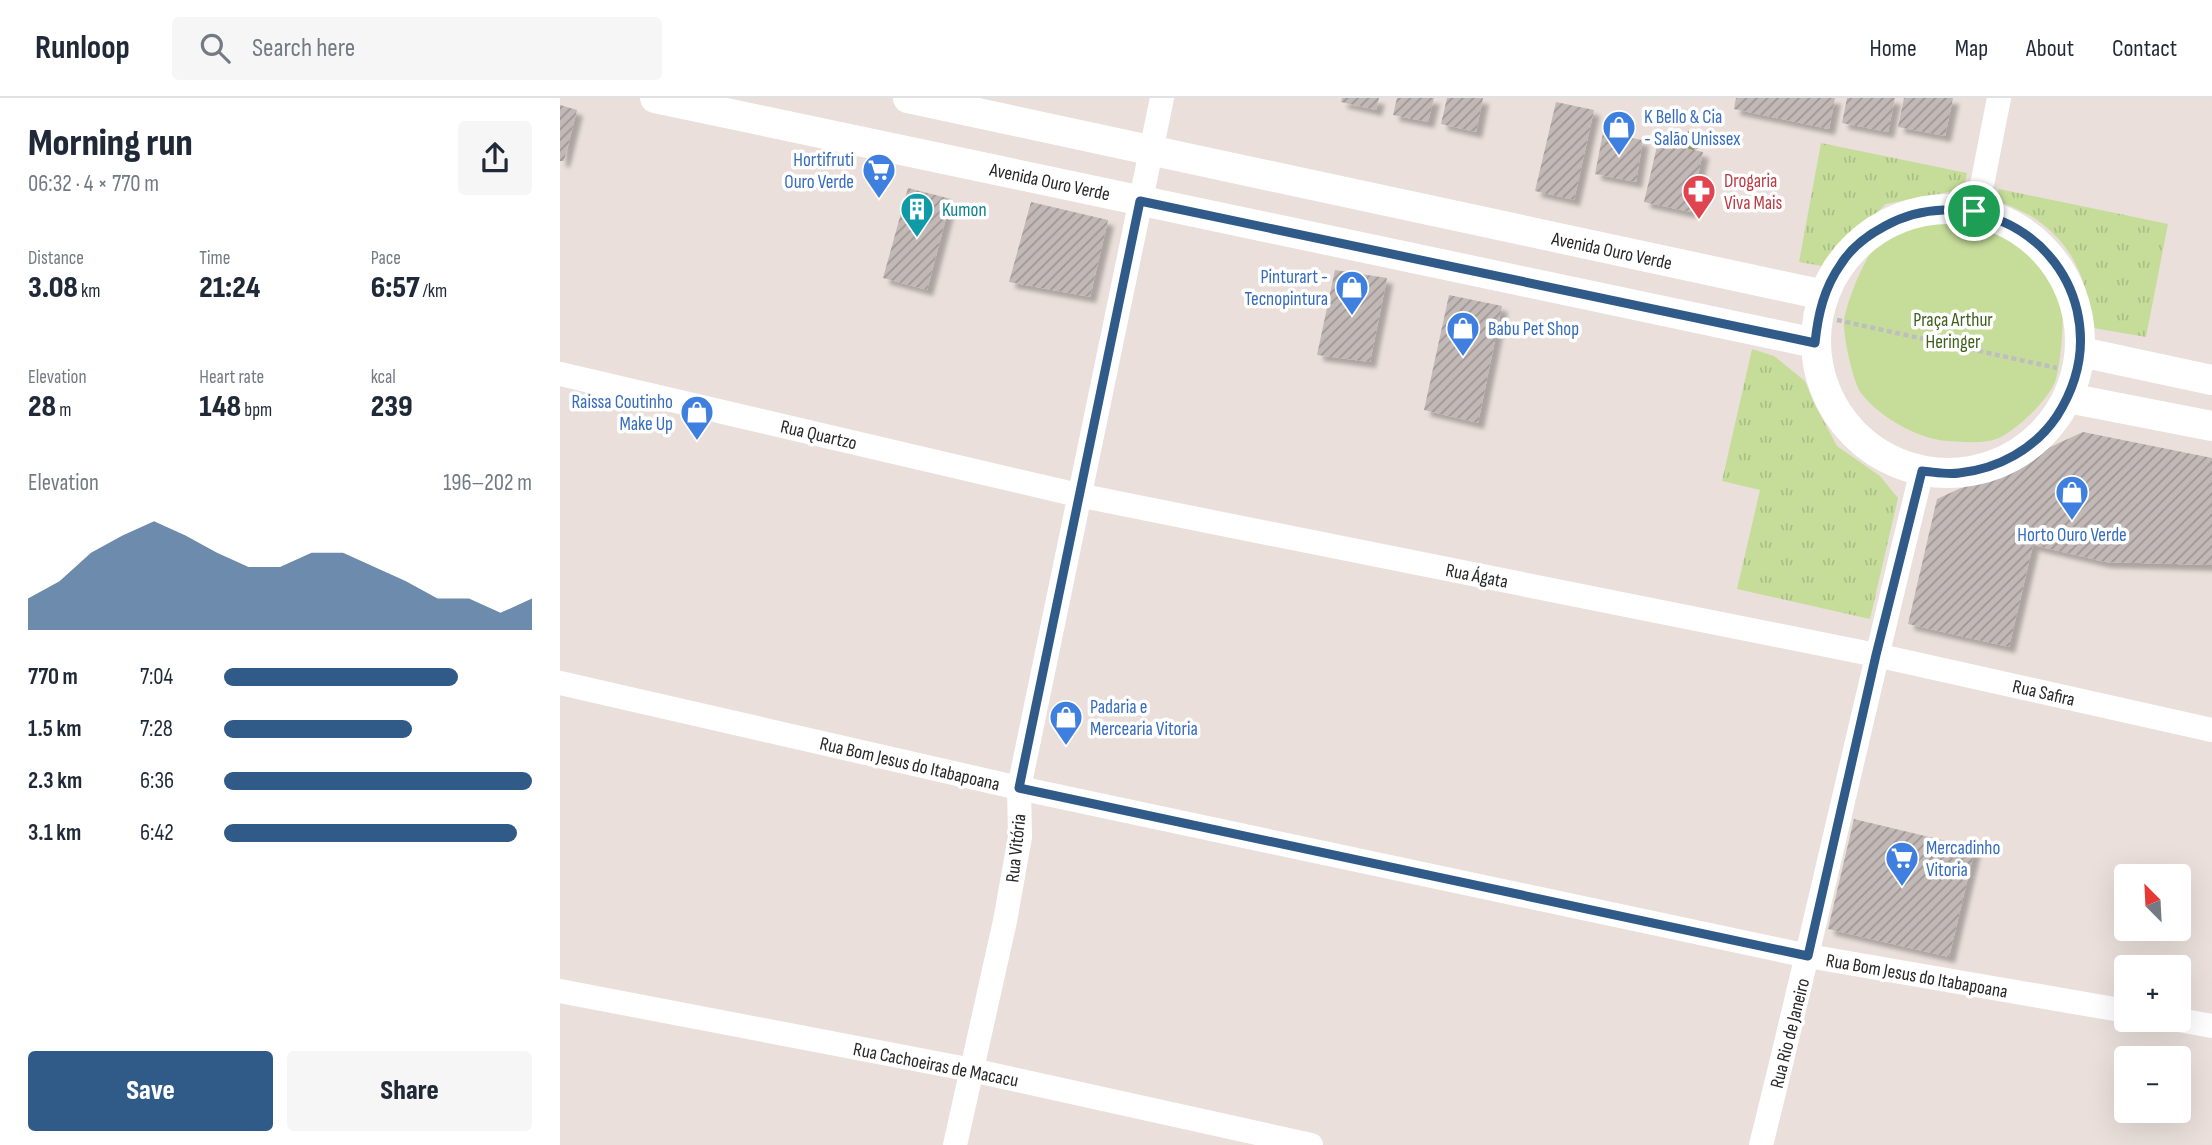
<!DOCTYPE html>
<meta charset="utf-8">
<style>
body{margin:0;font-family:"Sofia Sans Condensed",sans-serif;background:#f6f6f7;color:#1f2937;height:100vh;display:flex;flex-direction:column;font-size:26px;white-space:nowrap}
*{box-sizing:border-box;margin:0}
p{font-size:23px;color:#747a83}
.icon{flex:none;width:38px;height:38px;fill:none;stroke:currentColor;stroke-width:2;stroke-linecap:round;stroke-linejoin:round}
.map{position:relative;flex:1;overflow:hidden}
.sheet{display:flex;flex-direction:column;background:#fff;width:560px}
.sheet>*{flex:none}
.needle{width:46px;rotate:336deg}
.tools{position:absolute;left:1554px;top:766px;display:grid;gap:14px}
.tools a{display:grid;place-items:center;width:77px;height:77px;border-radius:7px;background:#fff;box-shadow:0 7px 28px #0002;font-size:35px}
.pin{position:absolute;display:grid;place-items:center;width:60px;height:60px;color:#fff;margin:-30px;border:4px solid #fff;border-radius:50%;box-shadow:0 2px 7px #0007}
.round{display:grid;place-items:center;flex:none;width:74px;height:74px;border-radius:7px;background:#f6f6f7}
.summary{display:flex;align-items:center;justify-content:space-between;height:119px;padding:0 28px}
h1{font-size:38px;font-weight:800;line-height:52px}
.stats{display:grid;grid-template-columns:repeat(3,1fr);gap:10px;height:119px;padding:7px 28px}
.stats div{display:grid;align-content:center}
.stats b{font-size:30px;font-weight:800}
.stats small{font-size:19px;font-weight:400}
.stats p{font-size:19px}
.chart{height:196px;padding:14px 28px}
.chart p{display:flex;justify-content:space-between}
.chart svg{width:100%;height:126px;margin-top:7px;fill:#305b89;opacity:.7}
.cta{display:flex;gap:14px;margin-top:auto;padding:14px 28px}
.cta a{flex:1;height:80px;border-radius:7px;background:#305b89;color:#fff;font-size:28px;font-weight:800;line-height:80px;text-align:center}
.cta a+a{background:#f6f6f7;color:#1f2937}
ul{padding:0 28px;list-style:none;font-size:23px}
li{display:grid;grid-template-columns:112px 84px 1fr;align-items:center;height:52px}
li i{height:18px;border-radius:9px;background:#305b89}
header{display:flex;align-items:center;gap:42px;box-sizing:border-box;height:98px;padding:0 35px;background:#fff;border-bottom:2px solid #e0e1e3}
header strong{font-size:33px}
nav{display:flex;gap:38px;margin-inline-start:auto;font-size:24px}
.search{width:490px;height:63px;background:#f6f6f7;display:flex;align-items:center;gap:18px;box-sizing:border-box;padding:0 24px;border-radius:7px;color:#747a83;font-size:26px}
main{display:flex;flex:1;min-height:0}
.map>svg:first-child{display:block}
</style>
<header>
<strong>Runloop</strong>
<div class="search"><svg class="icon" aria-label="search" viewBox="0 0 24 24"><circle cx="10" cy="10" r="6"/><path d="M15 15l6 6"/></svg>Search here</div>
<nav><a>Home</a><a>Map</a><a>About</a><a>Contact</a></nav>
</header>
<main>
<section class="sheet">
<div class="summary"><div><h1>Morning run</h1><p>06:32 · 4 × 770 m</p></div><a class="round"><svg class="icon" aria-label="share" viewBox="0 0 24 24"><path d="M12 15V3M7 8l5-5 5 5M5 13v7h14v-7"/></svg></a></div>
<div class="stats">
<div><p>Distance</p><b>3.08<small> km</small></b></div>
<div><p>Time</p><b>21:24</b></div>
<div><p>Pace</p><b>6:57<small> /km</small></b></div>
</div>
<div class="stats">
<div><p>Elevation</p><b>28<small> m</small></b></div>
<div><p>Heart rate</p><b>148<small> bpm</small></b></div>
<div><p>kcal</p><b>239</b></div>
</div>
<div class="chart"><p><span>Elevation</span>196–202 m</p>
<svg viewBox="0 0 160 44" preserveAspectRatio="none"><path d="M0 44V33L10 27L20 17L30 11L40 6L50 11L60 17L70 22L80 22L90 17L100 17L110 22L120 27L130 33L140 33L150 38L160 33V44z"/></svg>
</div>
<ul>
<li><b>770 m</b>7:04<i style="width:76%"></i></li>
<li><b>1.5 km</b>7:28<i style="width:61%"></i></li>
<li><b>2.3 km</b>6:36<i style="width:100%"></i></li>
<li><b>3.1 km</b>6:42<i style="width:95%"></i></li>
</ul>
<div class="cta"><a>Save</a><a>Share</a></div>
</section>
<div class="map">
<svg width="1652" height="1047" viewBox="0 0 1652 1047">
<defs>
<pattern id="grass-tufts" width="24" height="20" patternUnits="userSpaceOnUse" patternTransform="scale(1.75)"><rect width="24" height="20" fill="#c6dd9a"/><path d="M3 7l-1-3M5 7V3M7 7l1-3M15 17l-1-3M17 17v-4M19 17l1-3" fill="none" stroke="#aabe85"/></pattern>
<pattern id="building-hatch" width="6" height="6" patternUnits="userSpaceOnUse" patternTransform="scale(1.75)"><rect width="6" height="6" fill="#c2b9b7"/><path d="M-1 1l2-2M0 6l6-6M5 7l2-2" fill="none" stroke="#9e9695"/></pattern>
<filter id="shadow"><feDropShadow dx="6" dy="6" stdDeviation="2" flood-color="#0004"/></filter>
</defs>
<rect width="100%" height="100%" fill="#eadfdb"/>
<path fill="url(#grass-tufts)" d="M1261,45l146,30 -3,16 -78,15 -64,62 -23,-4z
M1439,91l169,35 -22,113 -53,-9c-5,-42 -17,-79 -52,-105 -12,-10 -30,-16 -44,-23z
M1192,251l22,7 31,25 9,22 23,43 43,30 18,22 -28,121 -133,-30 23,-99 -38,-9z"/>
<path fill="#c6dd9a" d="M1391,118c12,1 26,0 37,3 35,11 66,43 73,79 4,16 0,68 -6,84 -8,19 -37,47 -56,56 -14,6 -36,4 -52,3 -29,-2 -68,-24 -86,-48 -8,-11 -18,-57 -17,-71 1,-16 21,-68 34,-77 21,-15 49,-22 73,-29z"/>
<path fill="url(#building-hatch)" filter="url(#shadow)" d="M782,0h37l-3,12 -35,-8z
M837,0h37l-6,24 -35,-7z
M887,0h36l-7,34 -35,-8z
M1176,0h99l-6,31 -95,-20z
M1287,0h48l-7,34 -46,-9z
M1344,0h49l-8,38 -47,-9z
M996,4l38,8 -20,90 -39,-9z
M0,7l17,5 -13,51h-4z
M1043,35l40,7 -7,42 -41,-8z
M1098,44l45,10 -13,60 -46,-10z
M348,90l43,11 -24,91 -44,-12z
M471,104l77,18 -18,77 -81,-15z
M775,172l52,8 -17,84 -53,-7z
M889,197l53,11 -24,117 -54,-13z
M1523,334l129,26v107l-107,-3 -72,-17 -24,102 -101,-23 29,-125z
M1294,721l121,29 -26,109 -121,-28z"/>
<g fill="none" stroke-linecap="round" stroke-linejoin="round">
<path stroke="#bebebe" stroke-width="4.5" stroke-dasharray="5 3.5" stroke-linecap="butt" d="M1277,222l220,48"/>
<path stroke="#fff" stroke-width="24" d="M1414,113l9,-31 16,-82
M0,276l518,121 798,160 336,75
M0,585l459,105 789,168 318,55
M0,893l412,79 339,75
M1619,922l33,6
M395,1047l50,-224 15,-84 -1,-49 143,-690
M1201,1047c56,-224 105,-450 161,-674"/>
<path stroke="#fff" stroke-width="30" d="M95,0l1160,245
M348,0l916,197
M1256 243a132 132 0 1 1 264 0a132 132 0 1 1-264 0Z
M1521,254l131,28
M1508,300l144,28"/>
</g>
<circle fill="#8c9973" cx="1133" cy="42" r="10"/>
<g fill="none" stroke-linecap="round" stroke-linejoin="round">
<defs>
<path id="route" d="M580,103l675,142c3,-29 9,-55 26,-79 10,-16 27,-29 44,-38 75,-41 172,0 192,84 9,39 1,73 -20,106 -22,33 -59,53 -98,57 -11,2 -25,-1 -37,-2l-46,184 -68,301 -789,-168z"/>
</defs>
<use href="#route" stroke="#fff" stroke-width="14"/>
<use href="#route" stroke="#305b89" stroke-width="9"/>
</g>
<defs>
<symbol id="shop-pin" viewBox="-11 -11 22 30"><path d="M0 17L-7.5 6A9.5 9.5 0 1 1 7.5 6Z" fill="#3f7fe0" stroke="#fff"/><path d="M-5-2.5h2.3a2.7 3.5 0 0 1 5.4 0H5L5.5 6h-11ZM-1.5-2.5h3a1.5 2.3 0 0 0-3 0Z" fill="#fff"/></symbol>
<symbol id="supermarket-pin" viewBox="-11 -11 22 30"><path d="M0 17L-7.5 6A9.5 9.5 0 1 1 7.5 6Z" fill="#3f7fe0" stroke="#fff"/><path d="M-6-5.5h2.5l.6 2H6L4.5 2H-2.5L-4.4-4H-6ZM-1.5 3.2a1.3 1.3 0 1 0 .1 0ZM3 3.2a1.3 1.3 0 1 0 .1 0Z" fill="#fff"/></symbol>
<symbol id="pharmacy-pin" viewBox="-11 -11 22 30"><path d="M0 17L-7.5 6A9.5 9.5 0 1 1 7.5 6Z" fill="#e0444e" stroke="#fff"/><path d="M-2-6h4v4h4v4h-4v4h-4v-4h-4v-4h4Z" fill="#fff"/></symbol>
<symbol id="building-pin" viewBox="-11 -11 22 30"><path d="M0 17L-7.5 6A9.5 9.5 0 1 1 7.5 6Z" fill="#0f9aa8" stroke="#fff"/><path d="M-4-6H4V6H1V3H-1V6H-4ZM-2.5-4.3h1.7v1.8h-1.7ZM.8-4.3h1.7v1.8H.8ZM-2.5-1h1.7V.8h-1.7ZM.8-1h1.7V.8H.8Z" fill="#fff"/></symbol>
</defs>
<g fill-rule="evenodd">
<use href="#shop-pin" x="1040" y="10" width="38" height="52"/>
<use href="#supermarket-pin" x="300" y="53" width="38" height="52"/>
<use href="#pharmacy-pin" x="1120" y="74" width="38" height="52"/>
<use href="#building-pin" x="338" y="92" width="38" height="52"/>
<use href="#shop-pin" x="773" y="170" width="38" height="52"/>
<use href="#shop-pin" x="884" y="211" width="38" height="52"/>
<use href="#shop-pin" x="118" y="295" width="38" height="52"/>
<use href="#shop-pin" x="1493" y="375" width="38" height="52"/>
<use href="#shop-pin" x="487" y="600" width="38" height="52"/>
<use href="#supermarket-pin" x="1323" y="741" width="38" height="52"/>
</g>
<g text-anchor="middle" stroke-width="7" stroke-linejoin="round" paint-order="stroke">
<g font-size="19" fill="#366cbe" stroke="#fff" text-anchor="start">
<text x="1084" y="25">K Bello &amp; Cia<tspan x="1084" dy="22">- Salão Unissex</tspan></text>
<text x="294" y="68" text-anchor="end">Hortifruti<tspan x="294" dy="22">Ouro Verde</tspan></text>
<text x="768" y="185" text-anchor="end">Pinturart -<tspan x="768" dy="22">Tecnopintura</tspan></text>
<text x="928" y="237">Babu Pet Shop</text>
<text x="113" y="310" text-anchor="end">Raissa Coutinho<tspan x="113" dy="22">Make Up</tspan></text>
<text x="1512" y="443" text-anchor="middle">Horto Ouro Verde</text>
<text x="530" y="615">Padaria e<tspan x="530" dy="22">Mercearia Vitoria</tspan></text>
<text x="1366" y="756">Mercadinho<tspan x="1366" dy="22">Vitoria</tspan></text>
</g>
<g font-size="19" fill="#be3a42" stroke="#fff" text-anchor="start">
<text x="1164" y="89">Drogaria<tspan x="1164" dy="22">Viva Mais</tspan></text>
</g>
<g font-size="19" fill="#282828" stroke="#fff">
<text transform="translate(490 83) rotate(12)" y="7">Avenida Ouro Verde</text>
<text transform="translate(1052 152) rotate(12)" y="7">Avenida Ouro Verde</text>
<text transform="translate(259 336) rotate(13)" y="7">Rua Quartzo</text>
<text transform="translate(917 477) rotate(11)" y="7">Rua Ágata</text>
<text transform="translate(1484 594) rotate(13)" y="7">Rua Safira</text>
<text transform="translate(350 665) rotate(13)" y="7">Rua Bom Jesus do Itabapoana</text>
<text transform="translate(455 750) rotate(-84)" y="7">Rua Vitória</text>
<text transform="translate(1357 877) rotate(10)" y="7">Rua Bom Jesus do Itabapoana</text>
<text transform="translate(1229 935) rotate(-76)" y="7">Rua Rio de Janeiro</text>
<text transform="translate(376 966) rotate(11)" y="7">Rua Cachoeiras de Macacu</text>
</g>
<g font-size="19" fill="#0d838f" stroke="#fff" text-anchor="start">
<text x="382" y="118">Kumon</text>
</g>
<g font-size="19" fill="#40601e" stroke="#fff">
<text x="1393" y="228">Praça Arthur<tspan x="1393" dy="22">Heringer</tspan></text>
</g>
</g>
</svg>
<div class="tools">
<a><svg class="needle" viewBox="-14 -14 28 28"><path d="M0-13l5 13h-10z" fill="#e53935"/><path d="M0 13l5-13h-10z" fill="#747a83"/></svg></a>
<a>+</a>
<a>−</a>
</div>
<div class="pin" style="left:1414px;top:113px;background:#1e9e55"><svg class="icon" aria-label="arrive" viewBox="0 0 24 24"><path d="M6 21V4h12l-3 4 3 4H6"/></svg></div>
</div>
</main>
